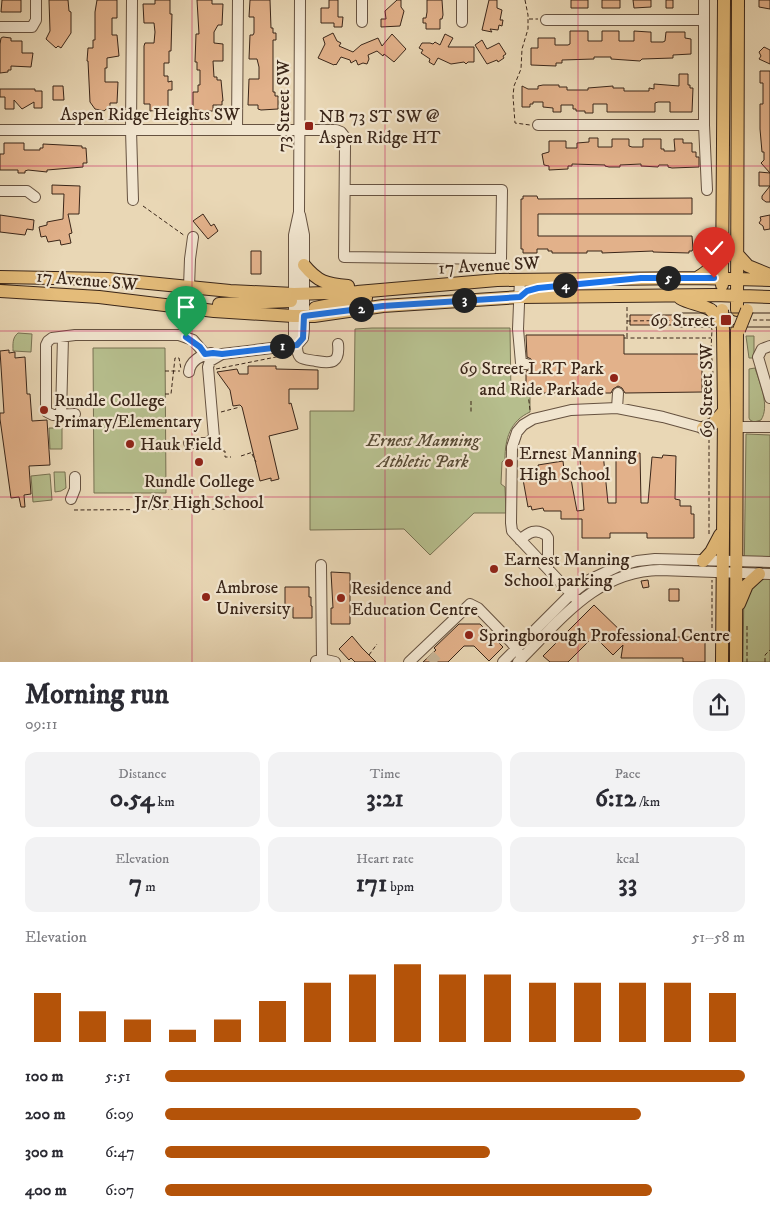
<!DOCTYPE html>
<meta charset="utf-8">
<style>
body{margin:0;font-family:"IM FELL DW Pica",serif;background:#f2f2f3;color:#2b2b33;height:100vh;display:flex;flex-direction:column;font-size:19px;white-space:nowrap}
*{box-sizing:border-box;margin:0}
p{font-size:16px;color:#7c7c81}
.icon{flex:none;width:28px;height:28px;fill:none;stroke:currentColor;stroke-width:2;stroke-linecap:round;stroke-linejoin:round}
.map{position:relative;height:662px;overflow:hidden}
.panel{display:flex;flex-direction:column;background:#fff;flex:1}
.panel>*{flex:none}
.pin{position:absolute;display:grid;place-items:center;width:42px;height:42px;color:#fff;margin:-51px -21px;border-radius:50% 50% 50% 0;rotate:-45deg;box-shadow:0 0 5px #0007}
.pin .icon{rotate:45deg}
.km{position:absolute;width:25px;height:25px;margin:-12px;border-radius:50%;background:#222;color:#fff;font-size:14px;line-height:25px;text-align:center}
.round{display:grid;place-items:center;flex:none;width:52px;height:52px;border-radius:20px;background:#f2f2f3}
.head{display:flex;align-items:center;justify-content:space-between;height:85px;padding:0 25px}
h1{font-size:28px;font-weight:700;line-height:38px}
.metrics{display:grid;grid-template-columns:repeat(3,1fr);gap:8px;height:85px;padding:5px 25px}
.metrics div{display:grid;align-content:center;border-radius:12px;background:#f2f2f3;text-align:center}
.metrics b{font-size:25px;font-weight:700}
.metrics small{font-size:14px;font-weight:400}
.metrics p{font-size:14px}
.chart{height:140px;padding:10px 25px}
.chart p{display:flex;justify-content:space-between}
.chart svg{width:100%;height:90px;margin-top:5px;stroke:#b45309;stroke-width:6}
ul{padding:0 25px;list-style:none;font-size:16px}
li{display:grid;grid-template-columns:80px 60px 1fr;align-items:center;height:38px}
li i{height:12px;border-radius:6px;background:#b45309}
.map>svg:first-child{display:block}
</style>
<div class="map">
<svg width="770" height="662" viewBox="0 0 770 662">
<rect width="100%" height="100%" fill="#e9d7b5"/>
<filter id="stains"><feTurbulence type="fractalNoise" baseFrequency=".004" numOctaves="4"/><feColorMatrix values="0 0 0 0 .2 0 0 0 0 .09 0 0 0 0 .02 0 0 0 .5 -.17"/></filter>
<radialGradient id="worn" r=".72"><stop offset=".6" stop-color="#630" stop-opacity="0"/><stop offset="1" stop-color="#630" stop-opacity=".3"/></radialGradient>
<path fill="#b6be8d" stroke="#787253" d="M372,328h138l1,67h19v17c-20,9 -25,27 -25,47l-3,3 -1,22 4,3 1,26h-32l-44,42 -26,-26 -94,1v-119h44l1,-82z
M18,333l14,1 -1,18 -18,-1c0,-7 -1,-13 5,-18z
M746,336h8v22h-5z
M93,348h72l1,145h-72z
M755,368c5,16 15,38 6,52l-7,2 -4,-2 -1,-2v-49z
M49,428h13v21h-12z
M746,434l24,1v227h-27z
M54,472h11l1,16 -5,3 -6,1z
M50,474l2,26 -19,2 -2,-26z"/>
<path fill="#e2b18a" stroke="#3a2619" d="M2,0h19v12h-20z
M49,0h19l1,11 2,1v21l-10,15 -3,-2 -2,2 -10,-9 4,-8z
M97,0h20v18h-5v17h5l2,21 -12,2v10h-2v14h13l-1,21h-7v3l-6,5 -9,-2 -5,-7 -2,-41h-1l1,-13h5v-8h2v-28z
M155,0h15v14h2l-1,37h-2v12h-5v13h4v6l4,-1v9h-4v19l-18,2v-7h-6v-58l1,-3h9l1,-11 -1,-9h-10l-1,-19h12z
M197,0h15v4h11l-1,21h-4l-4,7v11l9,1v17h-10l1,16h3v3h4l2,21h-1v4h-9v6h-6v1l-14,-3v-17h5v-7h2v-15h-3v-8h-2l1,-28h3z
M250,0h20l1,28h2v5h3v7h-3v52h2v4h3v13l-17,1 -3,-1v-4h-10l1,-26h10v-12l-2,-8h-8l1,-24h3l1,-2v-16h-5z
M329,0h9v17h5l-1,10h-8v-4h-13v-15h8z
M397,0h4v7l3,4 -4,15 -19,1v-8h5l-1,-8z
M427,0h15l1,15 -1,4h-2v10h-14v-6h-3v-5h3l1,-6z
M489,0h8v8l5,2 -2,10h3l-1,6 -3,-1 -1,5 -8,-1 2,3 -10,-2z
M571,0h17v8h-17z
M602,0h18v8h-18z
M633,0h18v7l-17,1z
M666,0h7v8h-7z
M759,0h11v9l-11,-2z
M570,31h18v10h14v-10h17v10h15v-10l15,1h2v10h12l2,-1 1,-9h19v6l6,1v15l-18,1v3l-31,1 -2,2 -29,-2v-2h-17v2l-32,1v3h-6v3l-25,-1v-17h7v-10h17v7h13l2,-1z
M333,33l4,8 4,2 -2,3 14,6 8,-7 17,-7 4,8 10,-12 14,15 -12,13 -10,-8 -1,2 -6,-5 -9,4 1,4 -2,5 -4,-1 -5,2 -2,-5 -5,3 -1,-3 -9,-3 -5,8 -1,-1 -1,1 -16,-7 7,-14 -2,-6z
M445,34l8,4 -5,9h26v15h-6l-2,2 -2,-2 -13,2 -13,-6 -4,7 -5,-3 1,-3 -9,-6 2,-3 -4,-2 3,-5h8l3,1 2,-2 5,3z
M3,37l8,1v3h11v12h11l-2,14 -20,-1v4h-3v2l-8,1v-29l1,-6z
M482,40l5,9 12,-6 7,11 -3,2 1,2 -6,4 -1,-2 -10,4 -12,-19z
M764,47l6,3v14l-11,-5 2,-3 -2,-4z
M760,71h10v131h-4l-4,-3v-3l8,-10h-11v-14l11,1 -9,-10 3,-3v-8h-2l-2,-23v-25h3v-21h-3z
M679,74h9v11h2v3h3l-1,24h-22v-10h-12l-3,1v9h-48v-8h-14v9h-8v-2h-9v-2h-3v-4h-12v7h-8v-4l-10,-1v-5h-10v2h-3v3h-8v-21l6,3h10v-3l5,-1h16v2h8v3h21v-2l25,-2v2h11v3h25v-3l5,1v-5l25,2z
M53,86h10l1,14h-11z
M0,89h35v2h7v17h-8v-6l-12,7 -8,-9v9h-9v-12h-5z
M589,138h9v9h14v-8h17v7l3,1h11v-8h18v10h3v2h11l-1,-12h9v4h9v9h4v5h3v10l-27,1 -4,-1v-2h-9l-1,2 -17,-1v-2l-21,1v2h-11l-4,-1v-1l-33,-1v2h-4v3l-19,1v-4l-5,-1 -2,-11 7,-2v-11h17v7h11v-5l12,-1z
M4,143h20v7h16v-2h3v-4l39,2v2h4l1,15h-4v4l-36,3v2l-19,-2 -3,1v2h-7v-3h-18v-16h4z
M52,185l28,1 -1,28h-11l4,19 -3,1 2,9 -10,2 -1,-5 -12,2 -2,-6 -5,1 -2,-10 8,-2v-3l16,-3 1,-25h-12z
M523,196h14l1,3 154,-1v16h-154v22h154l1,13 -1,2h-3v2l-36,-1v-1l-51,2v-2h-15v2h-35v-2h-4v-2h-11v4h-14v-4h-2v-50h2z
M203,214l8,12 3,-2 4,7 -10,8 -15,-18z
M0,215l34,5 -1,10 -6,-1 -2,6 -25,-3z
M770,215v14l-6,1 -1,-4 -4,-3 2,-3 -1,-3z
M251,251h10v23h-10z
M630,315h43v10h-43z
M526,335h98v19h78v38l-77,1 -3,-5 -4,-2 -5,3 -2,4h-85v-22l5,-2 2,-4 -2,-6 -4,-2z
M9,350v3l6,-1v6l10,-1 2,37h3l2,27 15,-1 3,45 -21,1 2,28 -7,1 1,12h-4l-2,-10 -8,1 -11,-79v-6h4l-4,-62z
M248,366h28v3l42,1v19h-29v15l2,-1 7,26 -29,7 10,43 -8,2v-3l-11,3 -18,-74 -2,-2 -7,1 -3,-16 -13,-18 20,-3 2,5h9z
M603,453l5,50h8v-46h10v-4h14l1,50h7l4,-46 10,1 1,-3 13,1 -1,43 5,1v6h11v8h3v24h-47v-5h-37v5h-28v-19h-21v-8h-17l-1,-3 -11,2 -1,-4 -3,1 -6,-33 17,-3 -1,-6 25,-4 1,9 5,-1 8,42 7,-1 -4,-51 10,-1v-4z
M331,572l19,1v51h-19v-16h2z
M648,580l1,7 -6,1 -2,-7z
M285,587h24v10h2v9h1v12h-19v-11h-8z
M669,589h10v12h-10z
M594,605l33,32h78v25h-22v-4h-62l2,-13 -10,10 -19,-19 -26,26h-18l-7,-6z
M459,624h21l23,23 -14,14 -15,-15h-10l-16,16h-25l13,-12 -2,-2z
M352,636l10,12 14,14h-21l-4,-4 -2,2 -10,-11z"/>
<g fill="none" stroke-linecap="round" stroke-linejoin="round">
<path stroke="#c6b496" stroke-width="10" stroke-dasharray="10 5" stroke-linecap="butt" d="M430,655l7,7"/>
<defs>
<path id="minor" d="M132,0l-1,130 2,70
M362,0v22
M704,0v125l3,65
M546,20h158
M462,22v-22
M0,27h32l4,-7v-20
M538,125h166
M0,130h336l5,2 4,5v8l-1,112 157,2 1,-69h-157
M237,130l1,-130
M0,191h27l8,6
M520,279l-2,50 3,34 5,1
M189,287l1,-28 3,-22
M287,345l4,-3 3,-6v-101l5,-23 1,-212
M297,345c0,4 0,9 3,12 4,3 11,3 16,4 16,3 24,2 22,-17
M770,346l-8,3 -4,8 12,41
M189,372c1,-11 12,-17 22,-19
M617,408l1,-15
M75,414l-22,1 -6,-3 -1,-4v-63l2,-4 4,-3 23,-3h104l14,5 12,14
M61,415l2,-78
M737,427h33
M189,443h19l6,-6 -6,-70 2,-6 12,-7 75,-9 6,-7 1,-9v-94l-4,-20
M71,499l4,-10v-12
M520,540c9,-8 16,-12 26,-5l2,3v30
M321,565l1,95
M579,602l-67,-71 -1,-8 1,-76 5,-15 6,-7 10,-6 38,-9 46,-2 46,9 40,11
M470,604l8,4 33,34 9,12
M316,661l10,-1 9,2
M409,662l61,-58
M503,662l68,-68 18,-14 30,-14 18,-5 18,-2 115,3
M518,662c43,-42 78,-91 142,-92l110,4"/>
<path id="major" d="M738,255l10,11 22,9
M304,265c14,17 22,19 44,21
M0,277l108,2 122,12 64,3 63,-2 140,-12 200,-2 73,2
M697,278c15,-9 17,-13 22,-29
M722,285l2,-285
M0,291l99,6 115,14 79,5h21l69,-10 137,-9 194,-2 56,2
M680,298c10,6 21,6 31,12
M219,304l72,-3
M315,308l51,-10
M737,310l1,-310
M703,428l10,-4 11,-13
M703,561l8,-9 9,-17
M739,604l8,-19 12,-11
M722,662l2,-251 -1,-81
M736,662l1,-332"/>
</defs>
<use href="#minor" stroke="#665240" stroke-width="12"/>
<use href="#major" stroke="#3a2619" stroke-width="14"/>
<path stroke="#3a2619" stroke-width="1" stroke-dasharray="4 2.5" stroke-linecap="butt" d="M525,0l3,15v14l-6,20 -1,20 -7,17 -1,10 2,27 15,2
M529,19h9
M143,206l42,30
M627,307v31
M753,320h17
M627,321l80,-1
M624,338h87
M216,369l65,-13
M165,371h15
M528,393l2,17
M165,394h6l4,-36h4l2,11
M471,401v13
M221,412l19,-5
M709,414l1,-23 3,-20 -2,-22 1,-19
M82,420h5
M210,451h15v6h6
M252,454l4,8
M241,456l12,-4
M74,510l166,-1 3,-1 4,-6
M709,534v-94
M747,626v36
M712,641v-61
M369,655l8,-11
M765,662v-7l5,-5"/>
<use href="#minor" stroke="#f1e5cf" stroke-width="10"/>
<use href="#major" stroke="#e4bc7a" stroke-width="12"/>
<path stroke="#3a2619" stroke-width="1" d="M679,313h91
M677,327h93"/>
<defs>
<path id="major-bridge" d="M711,310l11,13
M722,310l1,20
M739,330l8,-20"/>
</defs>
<use href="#major-bridge" stroke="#3a2619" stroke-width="14" stroke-linecap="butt"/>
<path stroke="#3a2619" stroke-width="1" stroke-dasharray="4 2.5" stroke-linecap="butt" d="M711,326l1,4"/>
<use href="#major-bridge" stroke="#e4bc7a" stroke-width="12"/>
</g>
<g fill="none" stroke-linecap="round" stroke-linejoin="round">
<defs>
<path id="route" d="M186,337l14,10 5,7 8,-1 9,1 75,-9 6,-7 1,-22 79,-10 137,-9 7,-6 11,-3 103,-10h73"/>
</defs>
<use href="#route" stroke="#fff" stroke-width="10"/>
<use href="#route" stroke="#1a73e8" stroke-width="6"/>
</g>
<path fill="none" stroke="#c2185b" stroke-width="1" stroke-opacity="0.55" d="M192,0v662M385,0v662M578,0v662M0,166h770M0,331h770M0,497h770"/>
<g fill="#8f2418" stroke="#f1e5cf" stroke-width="2">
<rect x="304" y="121" width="10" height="10" rx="2.5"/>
<rect x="720" y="314" width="12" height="12" rx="2.5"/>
<circle cx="614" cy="378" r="5"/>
<circle cx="44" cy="410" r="5"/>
<circle cx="130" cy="444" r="5"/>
<circle cx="199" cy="462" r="5"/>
<circle cx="509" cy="463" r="5"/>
<circle cx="494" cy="569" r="5"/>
<circle cx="206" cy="597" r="5"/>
<circle cx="341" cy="598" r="5"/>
<circle cx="469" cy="635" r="5"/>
</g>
<g text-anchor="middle" stroke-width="4.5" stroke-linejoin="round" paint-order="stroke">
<g font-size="18" fill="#3a2619" stroke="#f1e5cf">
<text transform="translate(283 106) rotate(-90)" y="6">73 Street SW</text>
<text x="150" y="120">Aspen Ridge Heights SW</text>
<text transform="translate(489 265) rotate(-3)" y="6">17 Avenue SW</text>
<text transform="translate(87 280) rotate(5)" y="6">17 Avenue SW</text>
<text transform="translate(706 391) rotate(-90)" y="6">69 Street SW</text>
</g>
<g font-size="18" fill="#3a2619" stroke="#f1e5cf" text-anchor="start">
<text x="319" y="122">NB 73 ST SW @<tspan x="319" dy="21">Aspen Ridge HT</tspan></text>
<text x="715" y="326" text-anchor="end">69 Street</text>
<text x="604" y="374" text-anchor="end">69 Street LRT Park<tspan x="604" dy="21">and Ride Parkade</tspan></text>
<text x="54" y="406">Rundle College<tspan x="54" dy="21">Primary/Elementary</tspan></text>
<text x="140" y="450">Hauk Field</text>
<text x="519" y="459">Ernest Manning<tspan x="519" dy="21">High School</tspan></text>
<text x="199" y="487" text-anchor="middle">Rundle College<tspan x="199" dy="21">Jr/Sr High School</tspan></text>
<text x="504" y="565">Earnest Manning<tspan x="504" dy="21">School parking</tspan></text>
<text x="216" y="593">Ambrose<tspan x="216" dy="21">University</tspan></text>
<text x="351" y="594">Residence and<tspan x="351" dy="21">Education Centre</tspan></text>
<text x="479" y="641">Springborough Professional Centre</text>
</g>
<g font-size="18" font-style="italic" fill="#594c36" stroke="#f1e5cf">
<text x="423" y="446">Ernest Manning<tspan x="423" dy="21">Athletic Park</tspan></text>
</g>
</g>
<rect width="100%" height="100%" filter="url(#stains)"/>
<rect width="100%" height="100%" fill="url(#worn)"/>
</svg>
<div class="pin" style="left:186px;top:337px;background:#1e9e55"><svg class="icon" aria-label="arrive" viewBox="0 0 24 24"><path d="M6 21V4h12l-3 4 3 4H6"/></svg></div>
<div class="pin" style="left:714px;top:278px;background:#d93025"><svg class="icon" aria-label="check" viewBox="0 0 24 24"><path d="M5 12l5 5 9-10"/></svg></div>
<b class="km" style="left:282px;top:346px">1</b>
<b class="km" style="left:361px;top:309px">2</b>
<b class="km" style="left:464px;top:300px">3</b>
<b class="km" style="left:565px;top:285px">4</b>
<b class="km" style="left:668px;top:278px">5</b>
</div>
<section class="panel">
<div class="head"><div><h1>Morning run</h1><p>09:11</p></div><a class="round"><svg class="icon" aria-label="share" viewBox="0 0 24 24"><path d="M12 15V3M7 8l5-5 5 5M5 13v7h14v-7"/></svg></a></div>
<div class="metrics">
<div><p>Distance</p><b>0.54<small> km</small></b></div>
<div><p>Time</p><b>3:21</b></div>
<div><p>Pace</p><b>6:12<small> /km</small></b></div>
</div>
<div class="metrics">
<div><p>Elevation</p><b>7<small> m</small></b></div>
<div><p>Heart rate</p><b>171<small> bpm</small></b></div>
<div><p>kcal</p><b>33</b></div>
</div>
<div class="chart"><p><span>Elevation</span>51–58 m</p>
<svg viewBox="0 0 160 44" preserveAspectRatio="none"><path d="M5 44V20M15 44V29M25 44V33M35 44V38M45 44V33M55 44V24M65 44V15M75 44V11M85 44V6M95 44V11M105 44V11M115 44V15M125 44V15M135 44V15M145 44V15M155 44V20"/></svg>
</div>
<ul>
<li><b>100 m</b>5:51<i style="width:100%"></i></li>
<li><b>200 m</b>6:09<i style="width:82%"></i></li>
<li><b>300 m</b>6:47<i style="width:56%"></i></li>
<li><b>400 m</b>6:07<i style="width:84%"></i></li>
</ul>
</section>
